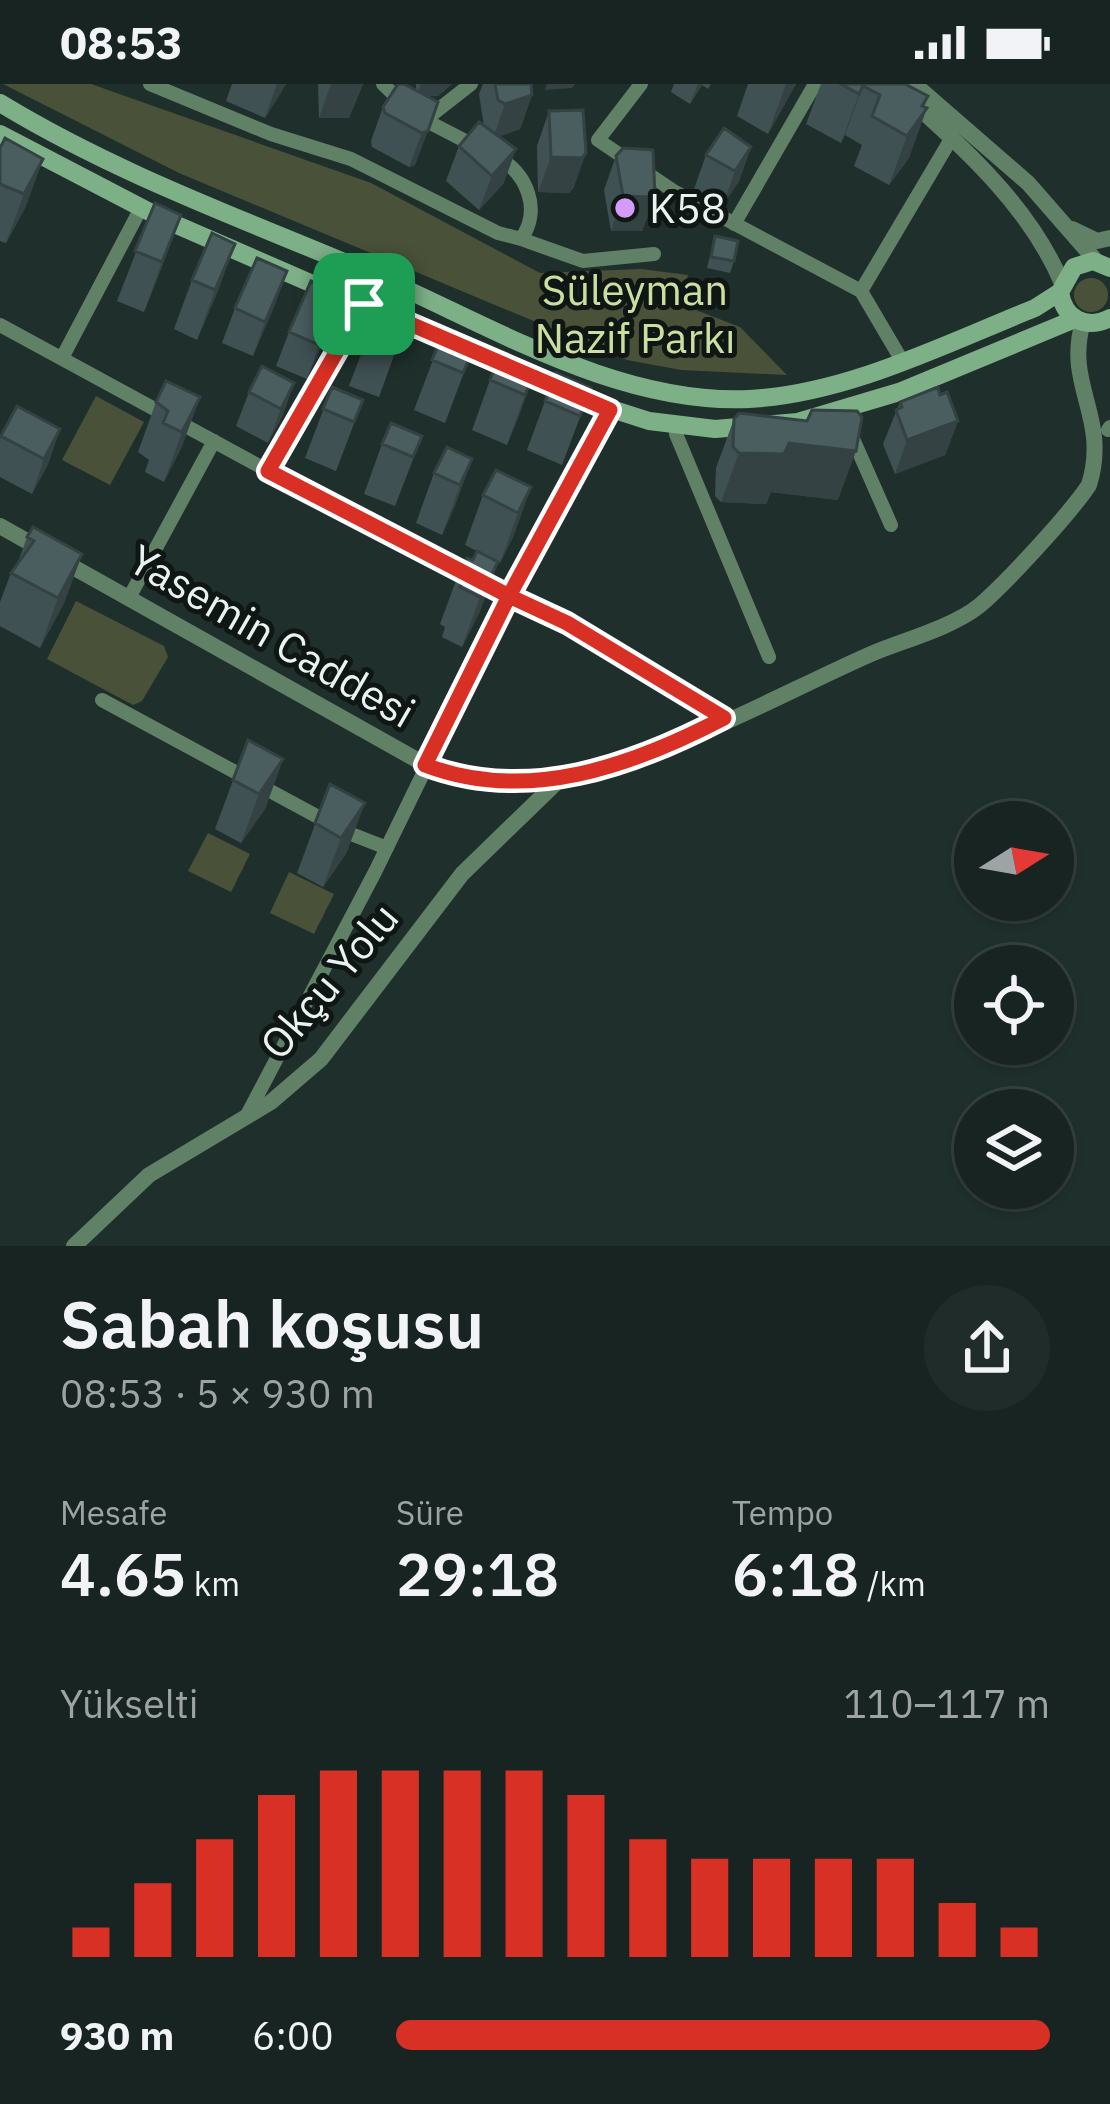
<!DOCTYPE html>
<html lang="tr">
<meta charset="utf-8">
<style>
body{margin:0;font-family:"IBM Plex Sans",sans-serif;background:#202c2a;color:#f1f3f6;height:100vh;display:flex;flex-direction:column;font-size:45px;white-space:nowrap}
*{box-sizing:border-box;margin:0}
p{font-size:39px;color:#9ea4a5}
.icon{flex:none;width:66px;height:66px;fill:none;stroke:currentColor;stroke-width:2;stroke-linecap:round;stroke-linejoin:round}
.map{position:relative;height:1162px;overflow:hidden}
.sheet{display:flex;flex-direction:column;background:#172421;flex:1}
.sheet>*{flex:none}
.needle{width:78px;rotate:79deg}
.buttons{position:absolute;left:954px;top:717px;display:grid;gap:24px}
.buttons a{display:grid;place-items:center;width:120px;height:120px;border-radius:50%;background:#172421;box-shadow:0 3px 9px #0004,0 0 0 3px #36413f;font-size:60px}
.pin{position:absolute;display:grid;place-items:center;width:102px;height:102px;color:#fff;margin:-51px;border-radius:24px;box-shadow:0 6px 18px #0006}
.round{display:grid;place-items:center;flex:none;width:126px;height:126px;border-radius:63px;background:#202c2a}
.headline{display:flex;align-items:center;justify-content:space-between;height:204px;padding:0 60px}
h1{font-size:66px;font-weight:600;line-height:90px}
.figures{display:grid;grid-template-columns:repeat(3,1fr);gap:18px;height:204px;padding:12px 60px}
.figures div{display:grid;align-content:center}
.figures b{font-size:60px;font-weight:600}
.figures small{font-size:33px;font-weight:400}
.figures p{font-size:33px}
.chart{height:336px;padding:24px 60px}
.chart p{display:flex;justify-content:space-between}
.chart svg{width:100%;height:216px;margin-top:12px;stroke:#d93025;stroke-width:6}
ul{padding:0 60px;list-style:none;font-size:39px}
li{display:grid;grid-template-columns:192px 144px 1fr;align-items:center;height:90px}
li i{height:30px;border-radius:15px;background:#d93025}
.status{display:flex;justify-content:space-between;align-items:center;height:84px;padding:0 60px;background:#172421;direction:ltr}
.status svg{height:33px;fill:currentColor}
.map>svg:first-child{display:block}
</style>
<div class="status"><b>08:53</b><svg viewBox="0 0 49 12"><path d="M0 12V9h3v3zM5 12V6h3v6zM10 12V3h3v9zM15 12V0h3v12zM26 1h20v11H26zM47 4h2v5h-2z"/></svg></div>
<div class="map">
<svg width="1110" height="1162" viewBox="0 0 1110 1162">
<rect width="100%" height="100%" fill="#1f302c"/>
<path fill="#495139" d="M3,0h88l280,99 169,90 101,-4 47,6 -8,29 60,23 47,48 -106,-5 -54,-10 -448,-187z
M1074 211a17 17 0 1 1 34 0a17 17 0 1 1-34 0Z
M96,312l48,26 -34,63 -48,-25z
M76,517l88,45 4,11 -26,44 -9,4 -86,-46z
M208,749l42,21 -19,38 -43,-21z
M289,788l45,22 -20,40 -44,-21z"/>
<g fill="none" stroke-linecap="round" stroke-linejoin="round">
<path stroke="#618167" stroke-width="14" d="M150,0l121,50 80,25 147,74 23,6c21,-29 6,-66 -24,-82
M383,0l32,31 62,32
M641,0l-43,56 77,52 186,99 40,68
M425,36l46,-36
M734,140l81,-140
M521,155l62,22 71,-7
M861,207l90,-152
M0,241l408,222 159,76 158,95
M62,274l79,-150
M677,340l-1,10 93,223
M1108,346l2,-3
M850,348l41,93
M268,387l96,-167
M130,512l84,-155
M102,616l244,132 41,16
M247,1031l128,-243 143,-293 92,-169"/>
<path stroke="#618167" stroke-width="16" d="M892,0c65,58 135,117 170,199
M914,0l114,99 69,79
M1072,145l25,12 13,-3
M0,442l426,239c42,16 88,21 133,14 95,-14 221,-85 312,-125 33,-14 80,-26 108,-48 27,-23 90,-91 110,-121 21,-68 -25,-99 -6,-163
M74,1162l75,-71 122,-73 50,-43 141,-185 98,-95"/>
<path stroke="#7eb088" stroke-width="18" d="M0,19c115,70 240,115 363,167 121,51 250,135 386,129 98,-5 196,-55 286,-91l25,-16
M0,50l163,85 405,176 81,26 66,8 83,-7 101,-30 176,-73
M1110,184l-17,-7 -19,6 -14,25c4,27 26,38 50,26"/>
</g>
<path fill="#405153" d="M232,0h54l-21,34 -39,-17z
M318,0h45l-14,34h-30z
M416,0h36l-14,12 -12,-1 12,7 -23,63 -6,2 -37,-20 -1,-6 12,-34 33,-16z
M483,0h48l1,11 -12,34 -21,7 5,47 -25,27 -33,-29 13,-35 25,-20 -5,-32z
M674,0h37l-3,5 -6,-4 -12,19 -19,-12z
M748,0h48l-28,50 -31,-18z
M821,0h84l19,23 -15,51 -20,27 -35,-19 8,-21 -17,-10 -4,8 -35,-19z
M549,27l25,76 -5,6 -31,-1 -1,-46z
M751,63l-12,34 -16,24 -29,-16 12,-34z
M0,64l43,11 -18,49 -19,35 -6,-2z
M616,72l39,41 -13,34h-31l-7,-41z
M155,119l8,61 -19,48 -27,-11z
M715,152l19,25 -4,12 -23,-5z
M235,160l-18,49 -20,47 -23,-11 18,-49z
M287,187l-34,85 -31,-13 13,-35z
M341,210l-34,85 -31,-13 13,-34z
M376,230l29,11 -26,72 -30,-11z
M441,255l31,12 -27,72 -31,-13z
M537,283l-30,78 -35,-15 18,-50z
M294,299l-12,34 -14,26 -32,-17 13,-34z
M332,303l31,13 -27,71 -31,-13z
M591,304l-29,77 -35,-15 18,-49z
M940,311l18,26 -13,34 -50,19 -12,-30 17,-42z
M200,313l-18,49 -18,36 -19,-10 4,-12 -11,-8 18,-50z
M17,322l43,23 -12,35 -16,30 -32,-17v-38z
M734,335l104,81 -67,-8 -5,12 -45,-2 -6,-6 1,-28z
M422,352l-27,70 -31,-12 18,-50z
M472,375l-18,49 -12,27 -26,-12 18,-50z
M531,403l-18,50 -13,26 -8,-4 6,3 -18,49 -18,36 -20,-10 3,-10 -5,-3 18,-49 15,-15 4,-9 -12,-6 18,-50z
M27,453l55,17 -18,49 -24,45 -40,-22v-24l11,-29 7,-11z
M248,656l35,19 -18,50 -24,34 -26,-14z
M330,700l17,68 -24,35 -26,-14z"/>
<path fill="#344243" d="M277,0h9l-21,34z
M331,0h32l-14,34h-30z
M421,0h31l-14,12 -21,-1z
M547,0h28l-3,4 -27,2z
M698,0h4l-12,20z
M786,0h10l-28,50z
M863,2l-18,49 -4,8 18,-49z
M532,11l-12,34 -27,10 12,-35z
M928,12l-8,23 7,-11 -18,50 -20,27 18,-49z
M428,47l-13,34 -6,2 13,-34z
M751,63l-12,34 -16,24 12,-34z
M516,65l-12,34 -25,27 13,-34z
M586,69l-12,34 -5,6 -31,-1 13,-35z
M43,75l-18,49 -19,35 18,-49z
M623,112l32,1 -13,34h-31z
M181,131l-18,49 -19,48 18,-50z
M235,160l-18,49 -20,47 18,-50z
M287,187l-12,34 -22,51 12,-34z
M341,210l-12,35 -22,50 12,-34z
M537,283l-18,49 -12,29 18,-50z
M294,299l-12,34 -14,26 13,-34z
M200,313l-18,49 -18,36 18,-50z
M958,337l-13,34 -50,19 12,-34z
M60,345l-12,35 -16,30 12,-35z
M789,359l67,8 -18,49 -67,-8 -5,12 -45,-2 18,-49z
M472,375l-18,49 -12,27 18,-50z
M531,403l-18,50 -13,26 18,-50z
M82,470l-18,49 -24,45 18,-50z
M498,478l-18,49 -18,36 18,-50z
M283,675l-18,50 -24,34 18,-49z
M365,719l-18,49 -24,35 18,-49z"/>
<path fill="#4a5e60" stroke="#344243" stroke-width="3" d="M398,0h6l34,18 -10,29 -6,2 -37,-20 -2,-6z
M495,0h36l1,11 -27,9 -7,-4z
M841,0h64l23,12 -6,10 5,2 -20,28 -35,-20 8,-21 -17,-9 -4,8z
M583,26l3,43 -4,5 -31,-1 -2,-46z
M479,38l37,27 -24,27 -33,-30z
M724,44l27,19 -16,24 -29,-16z
M5,54l38,21 -19,35 -24,-10v-36z
M623,64l30,2 2,47 -32,-1 -7,-40z
M155,119l26,12 -19,47 -27,-11z
M212,149l23,11 -20,46 -23,-10z
M715,152l23,5 -4,20 -23,-4z
M257,174l30,13 -22,51 -30,-14z
M311,197l30,13 -22,51 -30,-13z
M376,230l29,11 -8,23 -30,-11z
M441,255l31,12 -9,22 -31,-13z
M502,268l35,15 -12,28 -35,-15z
M262,282l32,17 -13,26 -32,-17z
M556,289l35,15 -11,28 -35,-15z
M166,297l34,16 -18,35 -19,-9 5,-12 -12,-9z
M332,303l31,13 -9,22 -31,-13z
M938,303l2,8 7,-3 11,29 -51,19 -11,-30 6,-3 -2,-5z
M17,322l43,23 -16,30 -43,-23z
M812,326l45,1 5,6 -6,34 -67,-8 -5,11 -45,-1 -6,-6 1,-28 5,-6 68,8z
M391,339l31,13 -9,21 -31,-13z
M447,363l25,12 -12,26 -26,-12z
M496,386l35,17 -13,26 -35,-18z
M33,443l49,27 -24,44 -47,-25 23,-32 -7,-4z
M477,467l21,11 -18,35 -20,-10 5,-9 -7,-3 9,-17 6,2z
M248,656l35,19 -24,35 -26,-14z
M330,700l35,19 -24,35 -26,-15z"/>
<g fill="none" stroke-linecap="round" stroke-linejoin="round">
<defs>
<path id="route" d="M364,220l-96,167 241,125 -84,169c102,39 207,1 299,-47l-157,-95 -58,-27 101,-186 -246,-106"/>
</defs>
<use href="#route" stroke="#fff" stroke-width="24"/>
<use href="#route" stroke="#d93025" stroke-width="15"/>
</g>
<circle fill="#d59bfa" stroke="#0f1614" stroke-width="4.5" cx="625" cy="124" r="12"/>
<g text-anchor="middle" stroke-width="10" stroke-linejoin="round" paint-order="stroke">
<g font-size="42" fill="#e9f4f1" stroke="#0f1614" text-anchor="start">
<text x="649" y="139">K58</text>
</g>
<g font-size="42" fill="#cbe0a0" stroke="#0f1614">
<text x="635" y="221">Süleyman<tspan x="635" dy="48">Nazif Parkı</tspan></text>
</g>
<g font-size="42" fill="#e9f4f1" stroke="#0f1614">
<text transform="translate(272 552) rotate(30)" y="15">Yasemin Caddesi</text>
<text transform="translate(329 897) rotate(-50)" y="15">Okçu Yolu</text>
</g>
</g>
</svg>
<div class="buttons">
<a><svg class="needle" viewBox="-14 -14 28 28"><path d="M0-13l5 13h-10z" fill="#e53935"/><path d="M0 13l5-13h-10z" fill="#9ea4a5"/></svg></a>
<a><svg class="icon" aria-label="locate" viewBox="0 0 24 24"><circle cx="12" cy="12" r="6"/><path d="M12 2v4M12 18v4M2 12h4M18 12h4"/></svg></a>
<a><svg class="icon" aria-label="layers" viewBox="0 0 24 24"><path d="M12 4l9 5-9 5-9-5zM3 14l9 5 9-5"/></svg></a>
</div>
<div class="pin" style="left:364px;top:220px;background:#1e9e55"><svg class="icon" aria-label="arrive" viewBox="0 0 24 24"><path d="M6 21V4h12l-3 4 3 4H6"/></svg></div>
</div>
<section class="sheet">
<div class="headline"><div><h1>Sabah koşusu</h1><p>08:53 · 5 × 930 m</p></div><a class="round"><svg class="icon" aria-label="share" viewBox="0 0 24 24"><path d="M12 15V3M7 8l5-5 5 5M5 13v7h14v-7"/></svg></a></div>
<div class="figures">
<div><p>Mesafe</p><b>4.65<small> km</small></b></div>
<div><p>Süre</p><b>29:18</b></div>
<div><p>Tempo</p><b>6:18<small> /km</small></b></div>
</div>
<div class="chart"><p><span>Yükselti</span>110–117 m</p>
<svg viewBox="0 0 160 44" preserveAspectRatio="none"><path d="M5 44V38M15 44V29M25 44V20M35 44V11M45 44V6M55 44V6M65 44V6M75 44V6M85 44V11M95 44V20M105 44V24M115 44V24M125 44V24M135 44V24M145 44V33M155 44V38"/></svg>
</div>
<ul>
<li><b>930 m</b>6:00<i style="width:100%"></i></li>
</ul>
</section>
